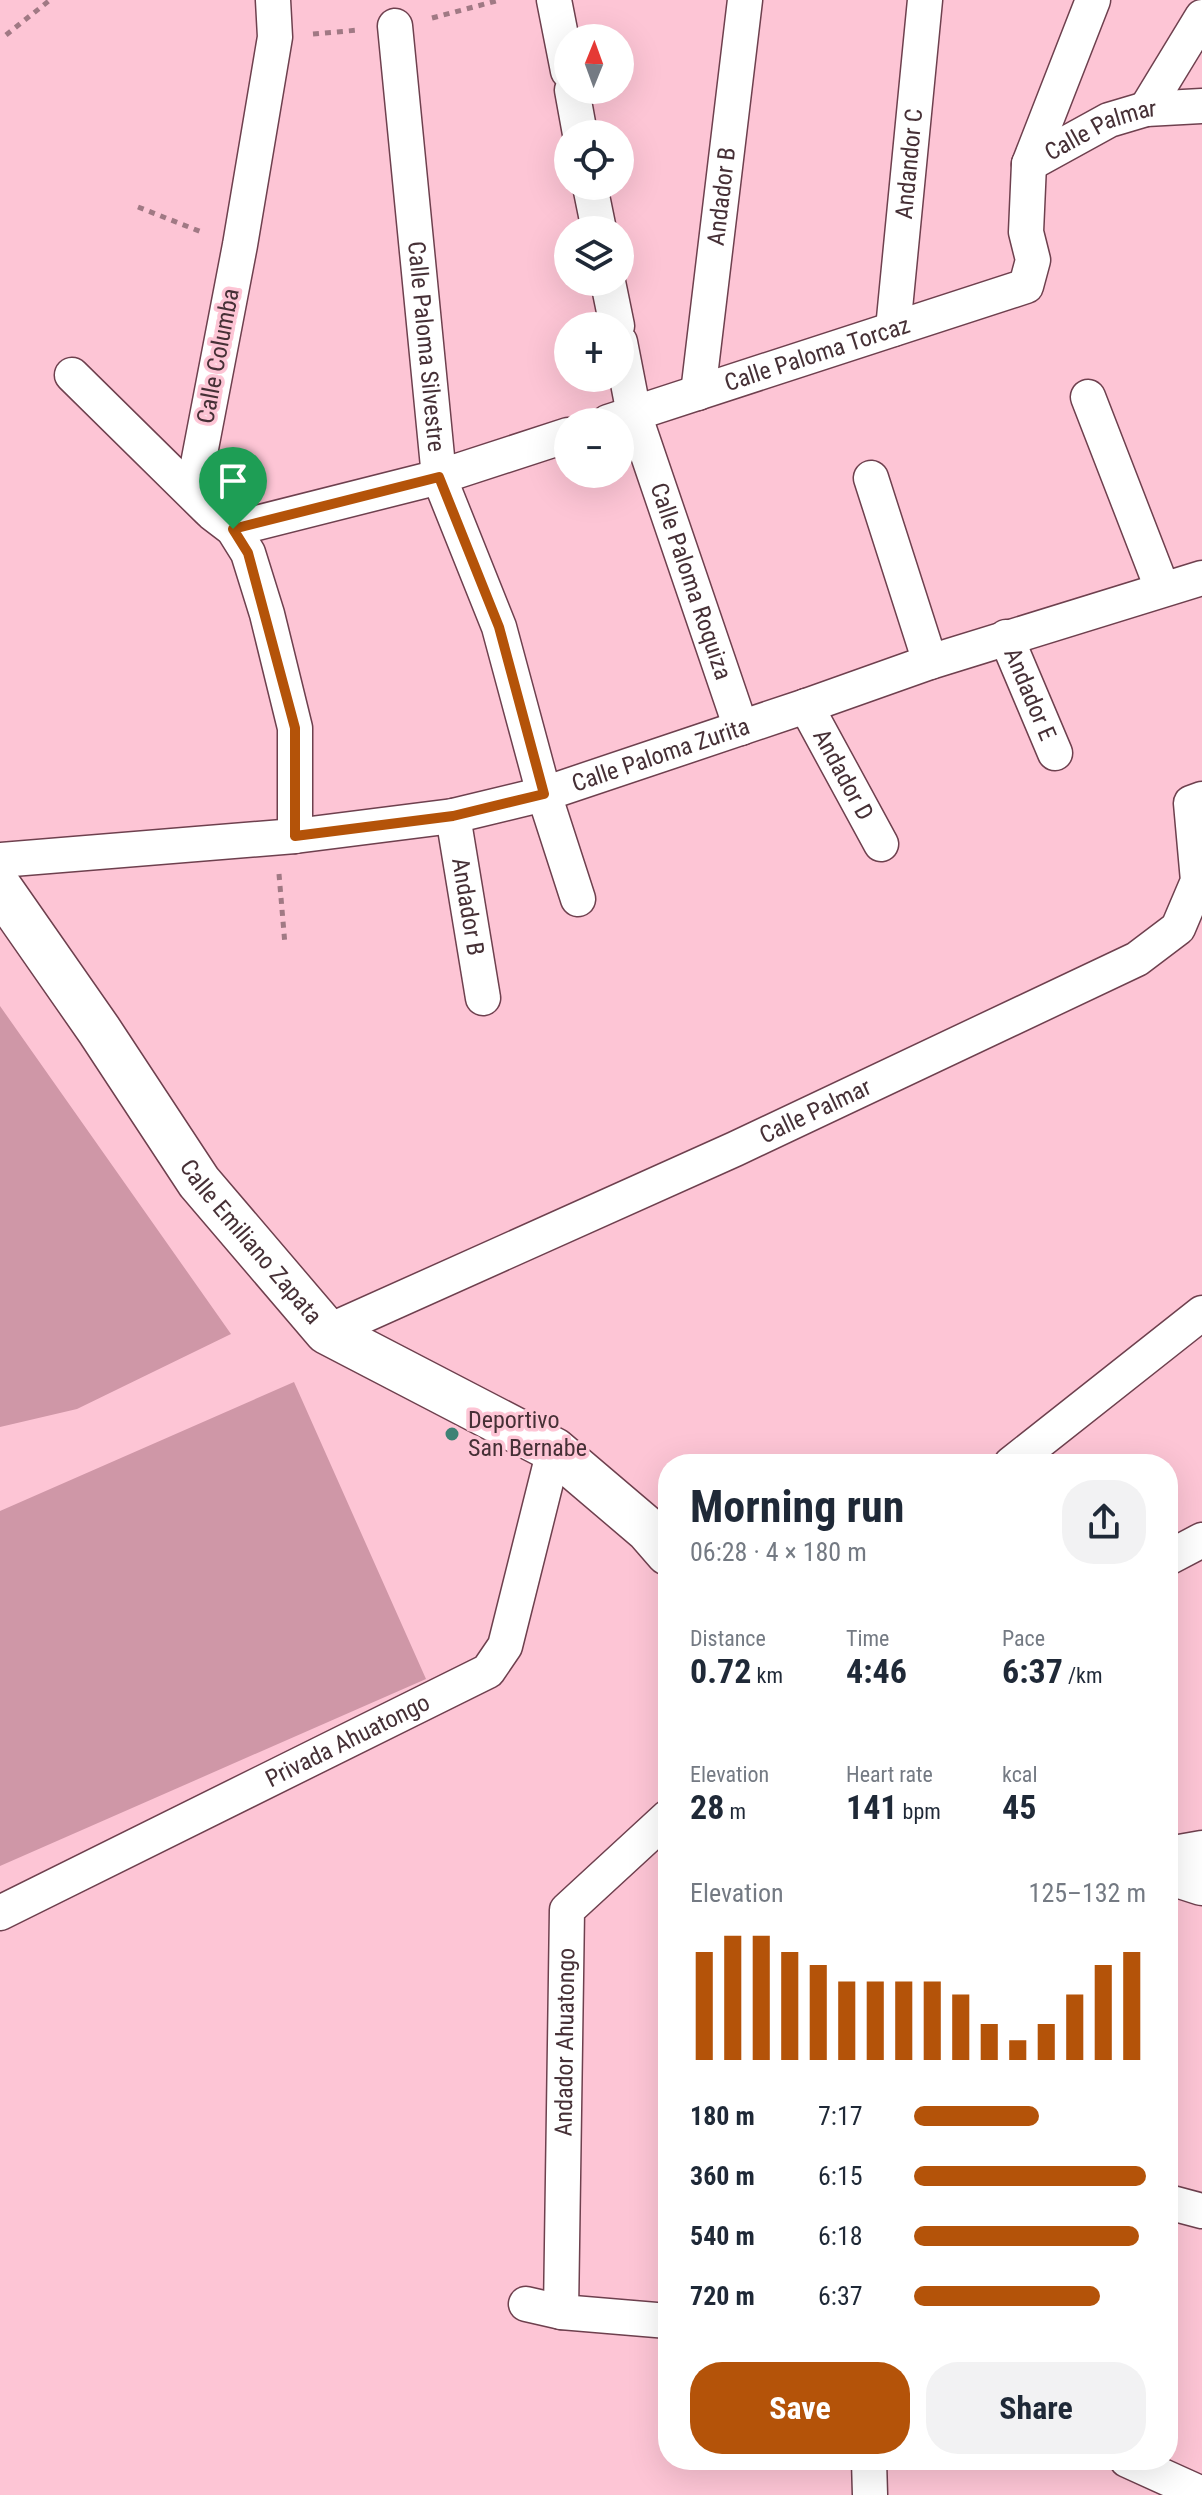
<!DOCTYPE html>
<meta charset="utf-8">
<style>
body{margin:0;font-family:"Roboto Condensed",sans-serif;background:#f2f2f3;color:#1f2937;height:100vh;display:flex;flex-direction:column;font-size:30px;white-space:nowrap}
*{box-sizing:border-box;margin:0}
p{font-size:26px;color:#747a83}
.icon{flex:none;width:44px;height:44px;fill:none;stroke:currentColor;stroke-width:2;stroke-linecap:round;stroke-linejoin:round}
.map{position:relative;flex:1;overflow:hidden}
.details{position:absolute;left:658px;top:1454px;width:520px;height:1016px;display:flex;flex-direction:column;background:#fff;border-radius:32px;box-shadow:0 8px 32px #0002}
.details>*{flex:none}
.needle{width:52px;rotate:1deg}
.tools{position:absolute;left:554px;top:24px;display:grid;gap:16px}
.tools a{display:grid;place-items:center;width:80px;height:80px;border-radius:50%;background:#fff;box-shadow:0 8px 32px #0002;font-size:40px}
.pin{position:absolute;display:grid;place-items:center;width:68px;height:68px;color:#fff;margin:-82px -34px;border-radius:50% 50% 50% 0;rotate:-45deg;box-shadow:0 0 8px #0007}
.pin .icon{rotate:45deg}
.round{display:grid;place-items:center;flex:none;width:84px;height:84px;border-radius:32px;background:#f2f2f3}
.overview{display:flex;align-items:center;justify-content:space-between;height:136px;padding:0 32px}
h1{font-size:44px;font-weight:700;line-height:60px}
.figures{display:grid;grid-template-columns:repeat(3,1fr);gap:12px;height:136px;padding:8px 32px}
.figures div{display:grid;align-content:center}
.figures b{font-size:34px;font-weight:700}
.figures small{font-size:22px;font-weight:400}
.figures p{font-size:22px}
.chart{height:224px;padding:16px 32px}
.chart p{display:flex;justify-content:space-between}
.chart svg{width:100%;height:144px;margin-top:8px;stroke:#b45309;stroke-width:6}
.primary-button{display:flex;gap:16px;margin-top:auto;padding:16px 32px}
.primary-button a{flex:1;height:92px;border-radius:32px;background:#b45309;color:#fff;font-size:32px;font-weight:700;line-height:92px;text-align:center}
.primary-button a+a{background:#f2f2f3;color:#1f2937}
ul{padding:0 32px;list-style:none;font-size:26px}
li{display:grid;grid-template-columns:128px 96px 1fr;align-items:center;height:60px}
li i{height:20px;border-radius:10px;background:#b45309}
.map>svg:first-child{display:block}
</style>
<div class="map">
<svg width="1202" height="2495" viewBox="0 0 1202 2495">
<rect width="100%" height="100%" fill="#fdc5d5"/>
<path fill="#cf97a7" d="M0,1006l231,328 -154,75 -77,18z
M294,1382l132,297 -426,187v-355z"/>
<g fill="none" stroke-linecap="round" stroke-linejoin="round">
<defs>
<g id="street">
<path d="M273,0l2,37 -35,208 -42,219 4,23 10,26 21,16 15,24 19,61 28,114v108"/>
<path d="M554,0l14,71"/>
<path id="s1" d="M395,26l44,451 60,150 45,167 34,105"/>
<path d="M572,90l8,44"/>
<path d="M1146,109l56,-92"/>
<path id="s2" d="M1029,164l80,-44 37,-11 56,-3"/>
<path d="M590,186l9,44"/>
<path d="M608,282l9,44"/>
<path id="s3" d="M893,329l32,-329"/>
<path id="s4" d="M620,342l14,72 107,314"/>
<path d="M72,375l137,135"/>
<path id="s5" d="M698,393l47,-393"/>
<path d="M1088,397l74,191"/>
<path id="s6" d="M608,422l418,-136 7,-26 -7,-28 3,-68 64,-164"/>
<path d="M871,478l59,184"/>
<path d="M233,529l206,-52 129,-42"/>
<path id="s7" d="M1006,637l49,116"/>
<path id="s8" d="M806,706l75,138"/>
<path id="s9" d="M453,816l30,182"/>
<path id="s10" d="M0,860l295,-24 158,-20 91,-22 262,-88 124,-44 272,-84"/>
<path id="s11" d="M327,1332l408,-183 402,-190 41,-31 20,-47 -7,-78 11,-4"/>
<path d="M1011,1464l191,-151"/>
<path d="M1168,1558l34,-18"/>
<path d="M1168,1854l34,-6"/>
<path id="s12" d="M0,1913l488,-242 17,-25 49,-196"/>
<path d="M1168,2202l34,9"/>
<path d="M526,2304l35,8 107,9"/>
<path id="s13" d="M561,2312l6,-402 101,-93"/>
<path d="M869,2460l1,35"/>
<path d="M1127,2460l75,34"/>
</g>
<g id="secondary">
<path id="s14" d="M0,888l99,142 100,152 128,150 227,118 94,80 20,23"/>
<path d="M1168,1872l34,11"/>
</g>
</defs>
<use href="#street" stroke="#6e404e" stroke-width="37"/>
<use href="#secondary" stroke="#6e404e" stroke-width="47"/>
<path stroke="#a07984" stroke-width="5" stroke-dasharray="6 6" stroke-linecap="butt" d="M432,18l68,-18
M313,34l46,-4
M6,35l44,-35
M138,207l66,26
M279,874l6,71"/>
<use href="#street" stroke="#fff" stroke-width="34"/>
<use href="#secondary" stroke="#fff" stroke-width="44"/>
</g>
<g fill="none" stroke-linecap="round" stroke-linejoin="round">
<defs>
<path id="route" d="M439,477l60,150 45,167 -91,22 -158,20v-108l-47,-175 -15,-24z"/>
</defs>
<use href="#route" stroke="#fff" stroke-width="16"/>
<use href="#route" stroke="#b45309" stroke-width="10"/>
</g>
<circle fill="#3e8275" stroke="#fdc5d5" stroke-width="3" cx="452" cy="1434" r="8"/>
<g text-anchor="middle" stroke-width="7" stroke-linejoin="round" paint-order="stroke">
<g font-size="24" fill="#463036" stroke="#fdc5d5">
<text dy="8" stroke="none"><textPath href="#s2" startOffset="80">Calle Palmar</textPath></text>
<text dy="8" stroke="none"><textPath href="#s3" startOffset="166">Andandor C</textPath></text>
<text dy="8" stroke="none"><textPath href="#s5" startOffset="198">Andador B</textPath></text>
<text dy="8" stroke="none"><textPath href="#s1" startOffset="322">Calle Paloma Silvestre</textPath></text>
<text dy="8" stroke="none"><textPath href="#s6" startOffset="220">Calle Paloma Torcaz</textPath></text>
<text transform="translate(218 356) rotate(-79)" y="8">Calle Columba</text>
<text dy="8" stroke="none"><textPath href="#s4" startOffset="250">Calle Paloma Roquiza</textPath></text>
<text dy="8" stroke="none"><textPath href="#s7" startOffset="62">Andador E</textPath></text>
<text dy="8" stroke="none"><textPath href="#s10" startOffset="672">Calle Paloma Zurita</textPath></text>
<text dy="8" stroke="none"><textPath href="#s8" startOffset="78">Andador D</textPath></text>
<text dy="8" stroke="none"><textPath href="#s9" startOffset="92">Andador B</textPath></text>
<text dy="8" stroke="none"><textPath href="#s11" startOffset="536">Calle Palmar</textPath></text>
<text dy="8" stroke="none"><textPath href="#s14" startOffset="434">Calle Emiliano Zapata</textPath></text>
<text dy="8" stroke="none"><textPath href="#s12" startOffset="388">Privada Ahuatongo</textPath></text>
<text dy="8" stroke="none"><textPath href="#s13" startOffset="270">Andador Ahuatongo</textPath></text>
</g>
<g font-size="24" fill="#463036" stroke="#fdc5d5" text-anchor="start">
<text x="468" y="1428">Deportivo<tspan x="468" dy="28">San Bernabe</tspan></text>
</g>
</g>
</svg>
<div class="tools">
<a><svg class="needle" viewBox="-14 -14 28 28"><path d="M0-13l5 13h-10z" fill="#e53935"/><path d="M0 13l5-13h-10z" fill="#747a83"/></svg></a>
<a><svg class="icon" aria-label="locate" viewBox="0 0 24 24"><circle cx="12" cy="12" r="6"/><path d="M12 2v4M12 18v4M2 12h4M18 12h4"/></svg></a>
<a><svg class="icon" aria-label="layers" viewBox="0 0 24 24"><path d="M12 4l9 5-9 5-9-5zM3 14l9 5 9-5"/></svg></a>
<a>+</a>
<a>−</a>
</div>
<div class="pin" style="left:233px;top:529px;background:#1e9e55"><svg class="icon" aria-label="arrive" viewBox="0 0 24 24"><path d="M6 21V4h12l-3 4 3 4H6"/></svg></div>
<section class="details">
<div class="overview"><div><h1>Morning run</h1><p>06:28 · 4 × 180 m</p></div><a class="round"><svg class="icon" aria-label="share" viewBox="0 0 24 24"><path d="M12 15V3M7 8l5-5 5 5M5 13v7h14v-7"/></svg></a></div>
<div class="figures">
<div><p>Distance</p><b>0.72<small> km</small></b></div>
<div><p>Time</p><b>4:46</b></div>
<div><p>Pace</p><b>6:37<small> /km</small></b></div>
</div>
<div class="figures">
<div><p>Elevation</p><b>28<small> m</small></b></div>
<div><p>Heart rate</p><b>141<small> bpm</small></b></div>
<div><p>kcal</p><b>45</b></div>
</div>
<div class="chart"><p><span>Elevation</span>125–132 m</p>
<svg viewBox="0 0 160 44" preserveAspectRatio="none"><path d="M5 44V11M15 44V6M25 44V6M35 44V11M45 44V15M55 44V20M65 44V20M75 44V20M85 44V20M95 44V24M105 44V33M115 44V38M125 44V33M135 44V24M145 44V15M155 44V11"/></svg>
</div>
<ul>
<li><b>180 m</b>7:17<i style="width:54%"></i></li>
<li><b>360 m</b>6:15<i style="width:100%"></i></li>
<li><b>540 m</b>6:18<i style="width:97%"></i></li>
<li><b>720 m</b>6:37<i style="width:80%"></i></li>
</ul>
<div class="primary-button"><a>Save</a><a>Share</a></div>
</section>
</div>
